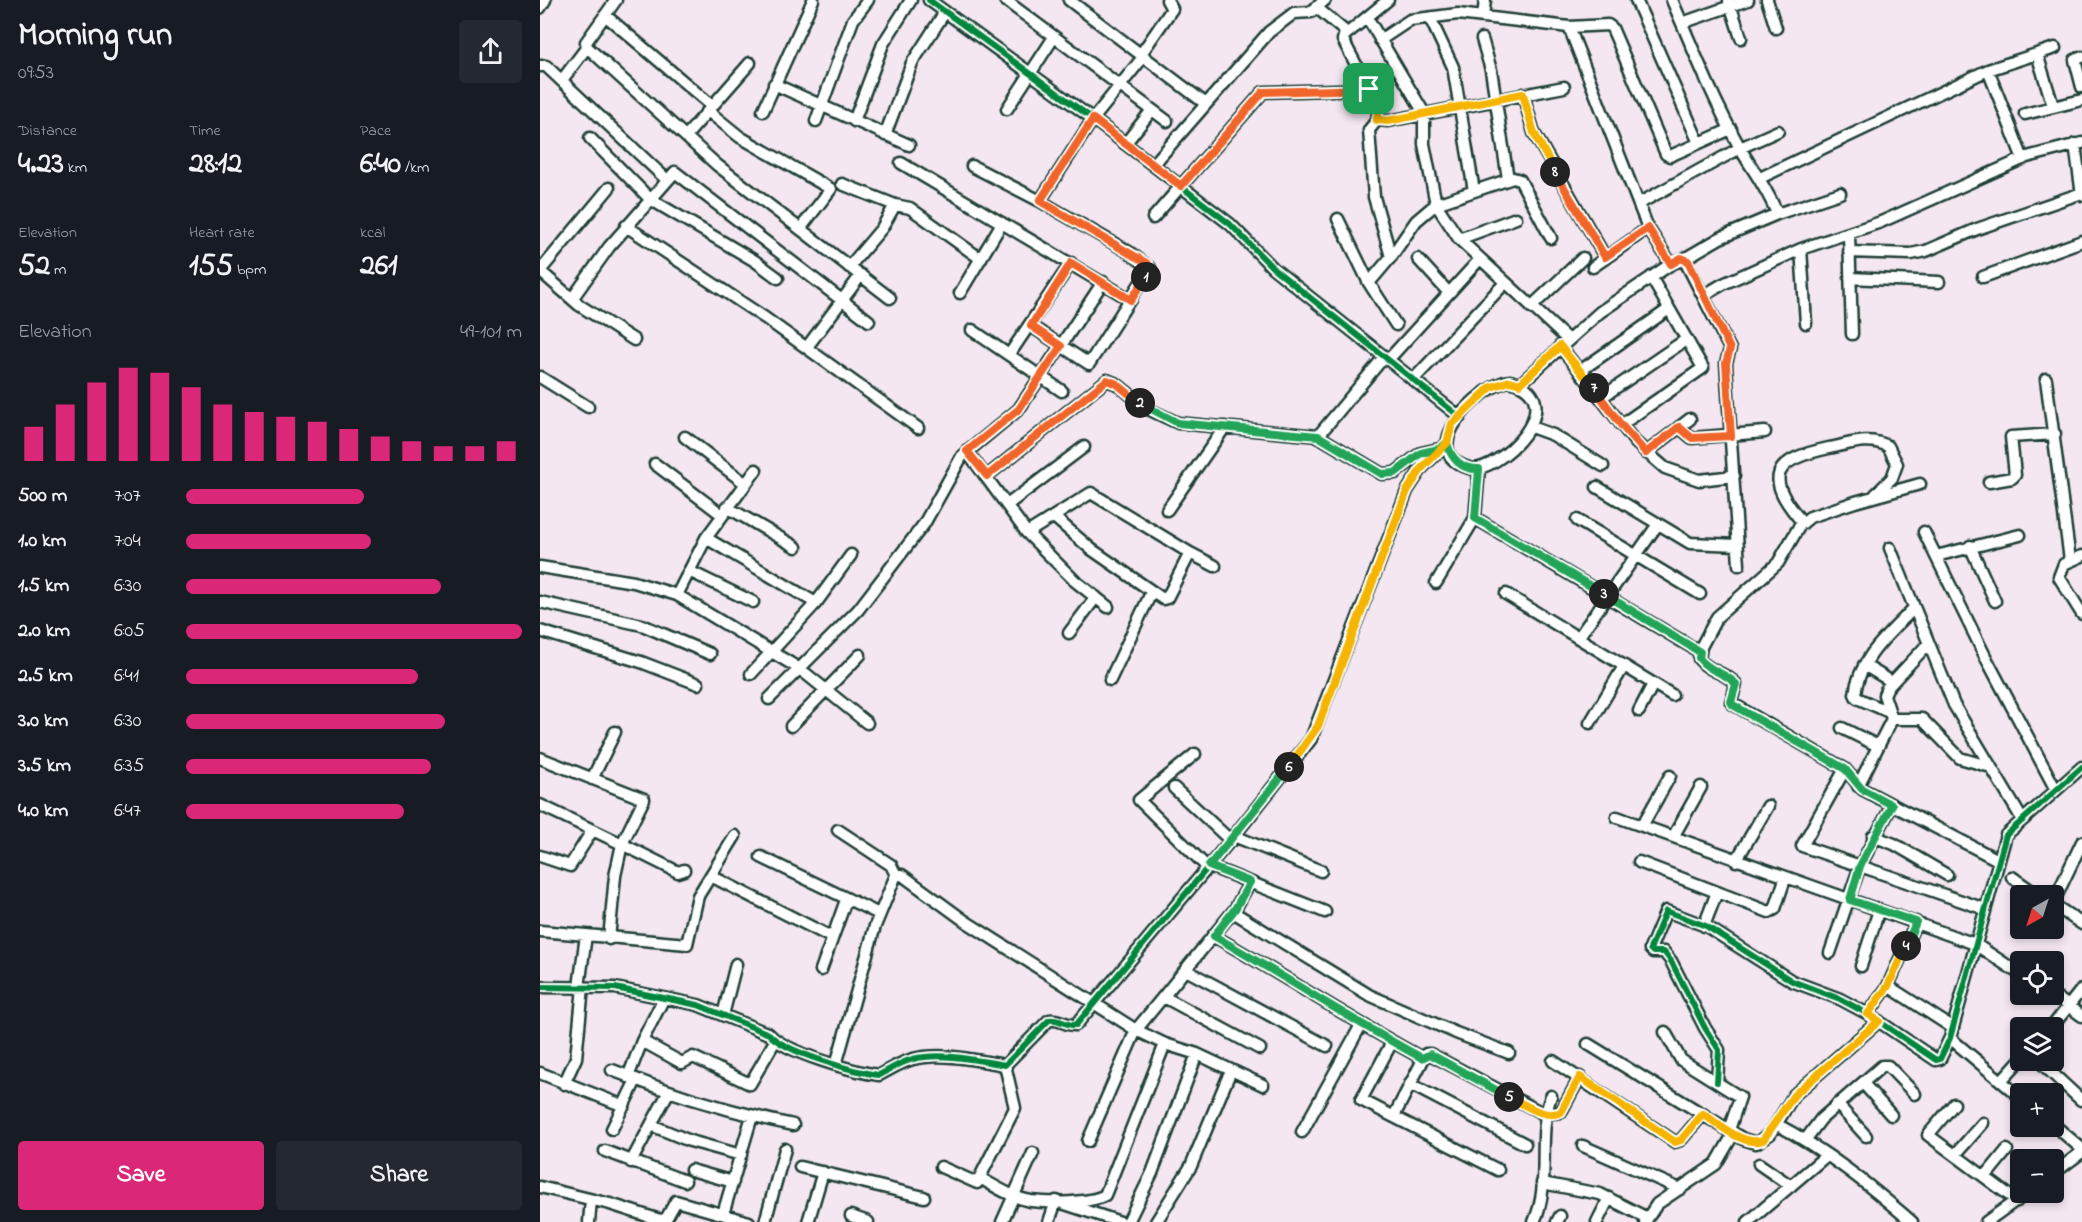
<!DOCTYPE html>
<meta charset="utf-8">
<style>
body{margin:0;font-family:"Indie Flower",sans-serif;background:#242831;color:#f1f3f6;height:100vh;display:flex;flex-direction:column;font-size:22px;white-space:nowrap}
*{box-sizing:border-box;margin:0}
p{font-size:20px;color:#9ea1a6}
.icon{flex:none;width:33px;height:33px;fill:none;stroke:currentColor;stroke-width:2;stroke-linecap:round;stroke-linejoin:round}
.map{position:relative;flex:1;overflow:hidden}
.details{display:flex;flex-direction:column;background:#171b24;width:540px}
.details>*{flex:none}
.needle{width:39px;rotate:219deg}
.tools{position:absolute;left:1470px;top:885px;display:grid;gap:12px}
.tools a{display:grid;place-items:center;width:54px;height:54px;border-radius:6px;background:#171b24;box-shadow:0 3px 9px #0003;font-size:30px}
.pin{position:absolute;display:grid;place-items:center;width:51px;height:51px;color:#fff;margin:-26px;border-radius:12px;box-shadow:0 3px 9px #0006}
.km{position:absolute;width:30px;height:30px;margin:-15px;border-radius:50%;background:#222;color:#fff;font-size:16px;line-height:30px;text-align:center}
.round{display:grid;place-items:center;flex:none;width:63px;height:63px;border-radius:6px;background:#242831}
.head{display:flex;align-items:center;justify-content:space-between;height:102px;padding:0 18px}
h1{font-size:33px;font-weight:700;line-height:45px}
.metrics{display:grid;grid-template-columns:repeat(3,1fr);gap:9px;height:102px;padding:6px 18px}
.metrics div{display:grid;align-content:center}
.metrics b{font-size:30px;font-weight:700}
.metrics small{font-size:16px;font-weight:400}
.metrics p{font-size:16px}
.chart{height:168px;padding:12px 18px}
.chart p{display:flex;justify-content:space-between}
.chart svg{width:100%;height:108px;margin-top:6px;stroke:#db2777;stroke-width:6}
.cta{display:flex;gap:12px;margin-top:auto;padding:12px 18px}
.cta a{flex:1;height:69px;border-radius:6px;background:#db2777;color:#fff;font-size:24px;font-weight:700;line-height:69px;text-align:center}
.cta a+a{background:#242831;color:#f1f3f6}
ul{padding:0 18px;list-style:none;font-size:20px}
li{display:grid;grid-template-columns:96px 72px 1fr;align-items:center;height:45px}
li i{height:15px;border-radius:8px;background:#db2777}
main{display:flex;flex:1;min-height:0}
.map>svg:first-child{display:block}
</style>
<main>
<section class="details">
<div class="head"><div><h1>Morning run</h1><p>09:53</p></div><a class="round"><svg class="icon" aria-label="share" viewBox="0 0 24 24"><path d="M12 15V3M7 8l5-5 5 5M5 13v7h14v-7"/></svg></a></div>
<div class="metrics">
<div><p>Distance</p><b>4.23<small> km</small></b></div>
<div><p>Time</p><b>28:12</b></div>
<div><p>Pace</p><b>6:40<small> /km</small></b></div>
</div>
<div class="metrics">
<div><p>Elevation</p><b>52<small> m</small></b></div>
<div><p>Heart rate</p><b>155<small> bpm</small></b></div>
<div><p>kcal</p><b>261</b></div>
</div>
<div class="chart"><p><span>Elevation</span>49–101 m</p>
<svg viewBox="0 0 160 44" preserveAspectRatio="none"><path d="M5 44V30M15 44V21M25 44V12M35 44V6M45 44V8M55 44V14M65 44V21M75 44V24M85 44V26M95 44V28M105 44V31M115 44V34M125 44V36M135 44V38M145 44V38M155 44V36"/></svg>
</div>
<ul>
<li><b>500 m</b>7:07<i style="width:53%"></i></li>
<li><b>1.0 km</b>7:04<i style="width:55%"></i></li>
<li><b>1.5 km</b>6:30<i style="width:76%"></i></li>
<li><b>2.0 km</b>6:05<i style="width:100%"></i></li>
<li><b>2.5 km</b>6:41<i style="width:69%"></i></li>
<li><b>3.0 km</b>6:30<i style="width:77%"></i></li>
<li><b>3.5 km</b>6:35<i style="width:73%"></i></li>
<li><b>4.0 km</b>6:47<i style="width:65%"></i></li>
</ul>
<div class="cta"><a>Save</a><a>Share</a></div>
</section>
<div class="map">
<svg width="1542" height="1222" viewBox="0 0 1542 1222">
<rect width="100%" height="100%" fill="#f4e7f2"/>
<filter id="ink" filterUnits="userSpaceOnUse"><feTurbulence type="fractalNoise" baseFrequency=".0167" numOctaves="2"/><feDisplacementMap in="SourceGraphic" scale="12" xChannelSelector="R" yChannelSelector="G"/><feConvolveMatrix kernelMatrix="1 2 1 2 8 2 1 2 1" color-interpolation-filters="sRGB"/></filter>
<g filter="url(#ink)">
<g fill="none" stroke-linecap="round" stroke-linejoin="round">
<defs>
<path id="minor" d="M389,0l164,119 137,105 43,44 187,149
M465,0l162,121
M529,0l137,104
M848,0l-44,36 -1,4 36,68 -2,12 -8,10 5,67 17,60
M1096,0l63,143
M1132,0c21,49 41,99 67,146 13,24 29,43 38,68
M1227,0l9,28
M1189,1l12,37
M776,7l31,26
M0,8l5,-8
M65,15l107,91
M827,17l57,96v31l12,60 23,35 108,100
M943,17l2,-17
M890,18l23,49 21,124
M1142,23l66,-23
M1029,27l79,201 23,36
M942,39l9,31 17,109
M840,40l30,-20 48,-6 111,13 39,-2 4,3 54,126 4,2 61,-27
M47,47l130,118 173,133
M601,54l31,-45 -5,-9
M1497,54l16,52
M1542,57l-7,3 7,27
M0,66h6l121,114
M1448,70l35,89
M22,80l25,-33 -1,-5 30,-42
M234,84l135,61
M983,94l11,39 71,124
M467,109l47,-72
M168,111l32,26 91,52 -31,40
M223,111l50,-111
M1485,114l57,-14
M837,120l11,1 176,-34
M276,121l37,-101 15,-20
M314,121l29,-77 28,-44
M345,135l27,-72 33,-51
M146,136l64,-73
M50,138l60,61 105,62 23,17
M585,144l27,-34
M1535,144l7,51
M361,163l230,137
M613,165l116,-133 25,-19 17,-1 14,-12
M432,166l68,35 89,51 21,16 -61,96 -58,-38
M1220,178l228,-108 67,-22
M302,184l53,21 15,3 71,51
M500,201l53,-82 51,-63
M1100,203l100,-55 38,-17
M613,218l110,-126 106,-3
M798,219l31,64 27,42
M86,226l139,92 153,110
M1309,234l3,100
M919,239l57,-21
M1261,249l5,74
M1309,252l62,2 15,-3 51,-22 105,-36
M878,259l31,34
M1144,259l46,90 -4,14 13,202
M309,267l33,-39 13,-23
M1053,267l55,-39
M0,271l39,34 55,35
M0,271l69,-83
M1443,277l99,-36
M1310,278l89,4
M829,283l22,-26 25,-36 20,-17 77,-26 7,2 31,58
M420,293l42,-70
M1164,295l19,-11 78,-35 80,-27 146,-65 55,-14
M32,299l37,-52 66,-75 194,149
M991,307l52,-49
M432,330l90,61
M1020,346l75,96 30,26 34,12 35,-4
M267,347l54,-72
M469,355l62,-92
M848,360l92,-101
M1040,371l89,-62
M0,377l48,30
M1506,379l24,181
M873,380l92,-97
M970,381c66,19 -14,95 -41,87 -56,-16 11,-84 41,-87z
M980,384l80,-72 71,-48 13,-5 36,-21 57,-24 63,-21
M1062,397l85,-58
M1081,425l82,-57 -52,-91
M991,427l22,8 50,31
M1139,427l13,11 73,-6
M778,436l66,-79
M145,437l61,47
M427,451l60,82 48,48 33,26
M1106,453l44,-34
M115,464l66,50
M939,469l-4,49 225,134
M447,476l120,-96 10,4 31,25 30,14 140,13 64,38 13,-1 26,-20 18,-4
M1449,482l23,-4 3,-3 -4,-38 44,-3
M1380,484l-65,18 -45,15 -10,8 -22,38 -61,54 -16,30 -2,12c10,13 26,13 37,25l-5,18 2,2 112,65 17,20 136,71
M1057,487l93,56 48,2
M467,505l77,-58
M187,507l69,40
M627,510l58,-83
M1037,520l123,74
M1263,523c-40,-46 -31,-63 26,-75 21,-4 39,-12 59,-2l9,18 -5,14 -17,17
M1384,532l61,124 71,134
M487,533l64,-40 99,60 -23,45 -4,1 -72,-50 -37,-32
M166,538l110,65
M1430,546l25,55
M1350,548l64,157 68,114
M650,553l25,13
M1396,556l84,-21
M1542,556l-18,8 -5,13 23,37
M0,567l94,15 43,13 123,74 67,54
M149,571l64,31
M896,583l39,-65
M966,594l166,101
M137,595l29,-57 50,-68
M0,602l102,23 68,29
M0,631l101,31 57,22
M529,633l27,-36
M1038,638l80,-114
M1324,665l28,17
M211,674l65,-71 35,-48
M570,680l41,-87
M229,699l89,-89 66,-86 38,-68 57,-47 84,-127
M1099,711l14,-27
M1349,712l-32,-14 -2,-4c4,-36 35,-61 59,-86
M1352,719h30l38,39 31,9
M1050,723l34,-57
M251,726l69,-71
M1302,728l36,18
M655,754l-56,46 68,67
M0,758l104,41 -22,45 56,28 6,-2
M1305,769l-43,77 183,63
M52,779l23,-47
M1318,786l34,-67 -8,-24 3,-7 41,-44
M634,788l57,53
M0,805l82,39 -7,32 -6,63
M1077,817l358,127 45,30
M1102,826l28,-50
M298,830l53,35 5,10
M694,836l87,35
M1333,836l21,8 53,31
M1133,837l28,-50
M0,856l30,10 22,-35
M221,857l118,57
M1196,861l32,-55
M1099,862l130,50 6,-3 10,-30
M669,866l116,46
M356,875h6l63,46 171,109 29,14 32,10 66,31
M171,876l120,61
M1472,877l27,19
M1514,901l28,-59
M1514,905l28,19
M693,912l136,83 87,38 53,20
M1164,926l13,-34
M0,931l46,4 -7,52
M46,935l101,9 11,-48 37,-60
M674,936c70,40 137,84 208,122
M1290,953l30,-87 32,-61
M1321,966l18,-56
M281,970l25,-70
M646,970l141,76
M1348,986l65,42
M0,987l75,1 49,10 34,7 71,29c15,18 86,38 110,41 10,-5 22,-13 34,-16 28,-7 63,1 92,6l44,-45c10,-2 17,6 27,5l158,-189 77,-97 96,-248 15,-23 25,-25
M1512,994l30,22
M624,997l96,52
M1328,1014l20,-28 28,-64
M183,1015l13,-51
M1511,1028l31,-39
M1125,1032l16,28 59,37 -11,33
M1410,1038l70,59
M102,1041l40,22 11,-6 57,27 25,-43
M852,1042l-31,58 137,70
M1048,1044l155,95 13,4 14,-9 24,-39 85,-74
M1498,1060l43,40
M1013,1061l122,81 6,-2 22,-26
M296,1065l39,-139 21,-51
M72,1070c59,24 119,42 181,55
M0,1073l84,33
M88,1077l14,-36 22,-43
M1461,1081l19,-21
M1177,1082l2,-32 -14,-22 -34,-67 -7,-9h-11l-3,-3 16,-38 40,15 86,55 48,18 28,15 68,46 4,-1 10,-21 56,-203 76,-68
M1323,1083l28,32
M24,1084l12,-26 7,-71
M870,1084l115,60
M1297,1104l29,32
M1414,1104l-26,31 89,66
M854,1116l32,-62h4l114,60 17,-2 19,-35
M1236,1124c50,26 93,61 136,98
M111,1125l39,16 51,14
M1514,1125l28,24
M72,1129l24,-49
M762,1132l59,-107
M1266,1139l15,-20 61,-53h6l27,28
M548,1141l48,-111 99,-121 15,-27
M1043,1146l97,43
M65,1151l80,30
M1415,1155l28,-32
M91,1162l37,-69
M1219,1164l32,22
M260,1167l124,30
M401,1167l36,16 38,-75 -10,-43
M151,1170l42,12
M1514,1173l28,-21
M1445,1177l22,-27
M440,1178c16,9 33,20 51,23 17,2 59,3 74,-6l60,-151
M1002,1183l58,11 47,24
M0,1187l70,17 50,16 6,-1 10,-18 73,21
M183,1214l29,-98
M311,1216l17,6
M49,1222l2,-22
M225,1222l20,-73
M268,1222l15,-50
M462,1222l31,-69
M509,1222l7,-21 64,21
M588,1222l24,-49 45,-119
M616,1222l35,-56 40,-96
M994,1222c18,-39 2,-85 17,-126
M1017,1222l3,-6
M1057,1222l12,-24
M1105,1222l12,-18 59,-40 18,-31
M1208,1222l79,-67
M1446,1222l42,-30"/>
</defs>
<use href="#minor" stroke="#1f3d34" stroke-width="15"/>
<use href="#minor" stroke="#fff" stroke-width="10"/>
<defs>
<path id="cycleway" d="M389,0l164,119 137,105 43,44 187,149
M0,987l75,1 49,10 34,7 71,29c15,18 86,38 110,41 10,-5 22,-13 34,-16 28,-7 63,1 92,6l44,-45c10,-2 17,6 27,5l158,-189 77,-97 96,-248 15,-23 25,-25
M1177,1082l2,-32 -14,-22 -34,-67 -7,-9h-11l-3,-3 16,-38 40,15 86,55 48,18 28,15 68,46 4,-1 10,-21 56,-203 76,-68"/>
</defs>
<use href="#cycleway" stroke="#fff" stroke-width="10"/>
<use href="#cycleway" stroke="#00873e" stroke-width="6"/>
</g>
</g>
<g fill="none" stroke-linecap="round" stroke-linejoin="round" filter="url(#ink)">
<defs>
<path id="split-1" d="M606,277l4,-9 -2,-4 -108,-63 53,-82 88,67 82,-94 106,-3"/>
<path id="split-2" d="M600,403l-23,-19 -10,-4 -120,96 -20,-25 52,-42 42,-63 -30,-20 40,-63 60,37 15,-23"/>
<path id="split-3" d="M600,403l38,20 140,13 64,38 13,-1 26,-20 18,-4 8,-6c4,16 15,27 32,26l-4,49 129,76"/>
<path id="split-4" d="M1064,594l96,58 -1,6c10,14 26,14 37,26l-5,18 2,3 112,64 17,20 30,16 -32,61 -10,34 66,22 -10,24"/>
<path id="split-5" d="M969,1097c15,7 36,23 52,15l19,-35 95,65 6,-2 22,-26c16,10 41,33 60,26l31,-45 85,-74 -11,-7 20,-28 18,-40"/>
<path id="split-6" d="M749,767l-80,99 41,16 -15,27 -21,27c70,40 137,84 208,122l8,-4 79,43"/>
<path id="split-7" d="M749,767l29,-41 89,-235 15,-23 25,-25 5,-19 39,-37 19,-6 10,3 40,-38 34,42"/>
<path id="split-8" d="M1015,172l50,85 43,-29 23,36 10,-6 7,3 42,88 -4,14 5,73 -39,2 -13,-11 -33,26 -25,-28 -27,-37"/>
<path id="split-9" d="M829,89l10,19 -2,12 11,1 135,-27 11,39 21,39"/>
</defs>
<use href="#split-1" stroke="#fff" stroke-width="12"/>
<use href="#split-2" stroke="#fff" stroke-width="12"/>
<use href="#split-3" stroke="#fff" stroke-width="12"/>
<use href="#split-4" stroke="#fff" stroke-width="12"/>
<use href="#split-5" stroke="#fff" stroke-width="12"/>
<use href="#split-6" stroke="#fff" stroke-width="12"/>
<use href="#split-7" stroke="#fff" stroke-width="12"/>
<use href="#split-8" stroke="#fff" stroke-width="12"/>
<use href="#split-9" stroke="#fff" stroke-width="12"/>
<use href="#split-1" stroke="#f0652b" stroke-width="8"/>
<use href="#split-2" stroke="#f0652b" stroke-width="8"/>
<use href="#split-3" stroke="#22a559" stroke-width="8"/>
<use href="#split-4" stroke="#22a559" stroke-width="8"/>
<use href="#split-5" stroke="#f5b400" stroke-width="8"/>
<use href="#split-6" stroke="#22a559" stroke-width="8"/>
<use href="#split-7" stroke="#f5b400" stroke-width="8"/>
<use href="#split-8" stroke="#f0652b" stroke-width="8"/>
<use href="#split-9" stroke="#f5b400" stroke-width="8"/>
</g>
</svg>
<div class="tools">
<a><svg class="needle" viewBox="-14 -14 28 28"><path d="M0-13l5 13h-10z" fill="#e53935"/><path d="M0 13l5-13h-10z" fill="#9ea1a6"/></svg></a>
<a><svg class="icon" aria-label="locate" viewBox="0 0 24 24"><circle cx="12" cy="12" r="6"/><path d="M12 2v4M12 18v4M2 12h4M18 12h4"/></svg></a>
<a><svg class="icon" aria-label="layers" viewBox="0 0 24 24"><path d="M12 4l9 5-9 5-9-5zM3 14l9 5 9-5"/></svg></a>
<a>+</a>
<a>−</a>
</div>
<div class="pin" style="left:829px;top:89px;background:#1e9e55"><svg class="icon" aria-label="arrive" viewBox="0 0 24 24"><path d="M6 21V4h12l-3 4 3 4H6"/></svg></div>
<b class="km" style="left:606px;top:277px">1</b>
<b class="km" style="left:600px;top:403px">2</b>
<b class="km" style="left:1064px;top:594px">3</b>
<b class="km" style="left:1366px;top:946px">4</b>
<b class="km" style="left:969px;top:1097px">5</b>
<b class="km" style="left:749px;top:767px">6</b>
<b class="km" style="left:1054px;top:388px">7</b>
<b class="km" style="left:1015px;top:172px">8</b>
</div>
</main>
